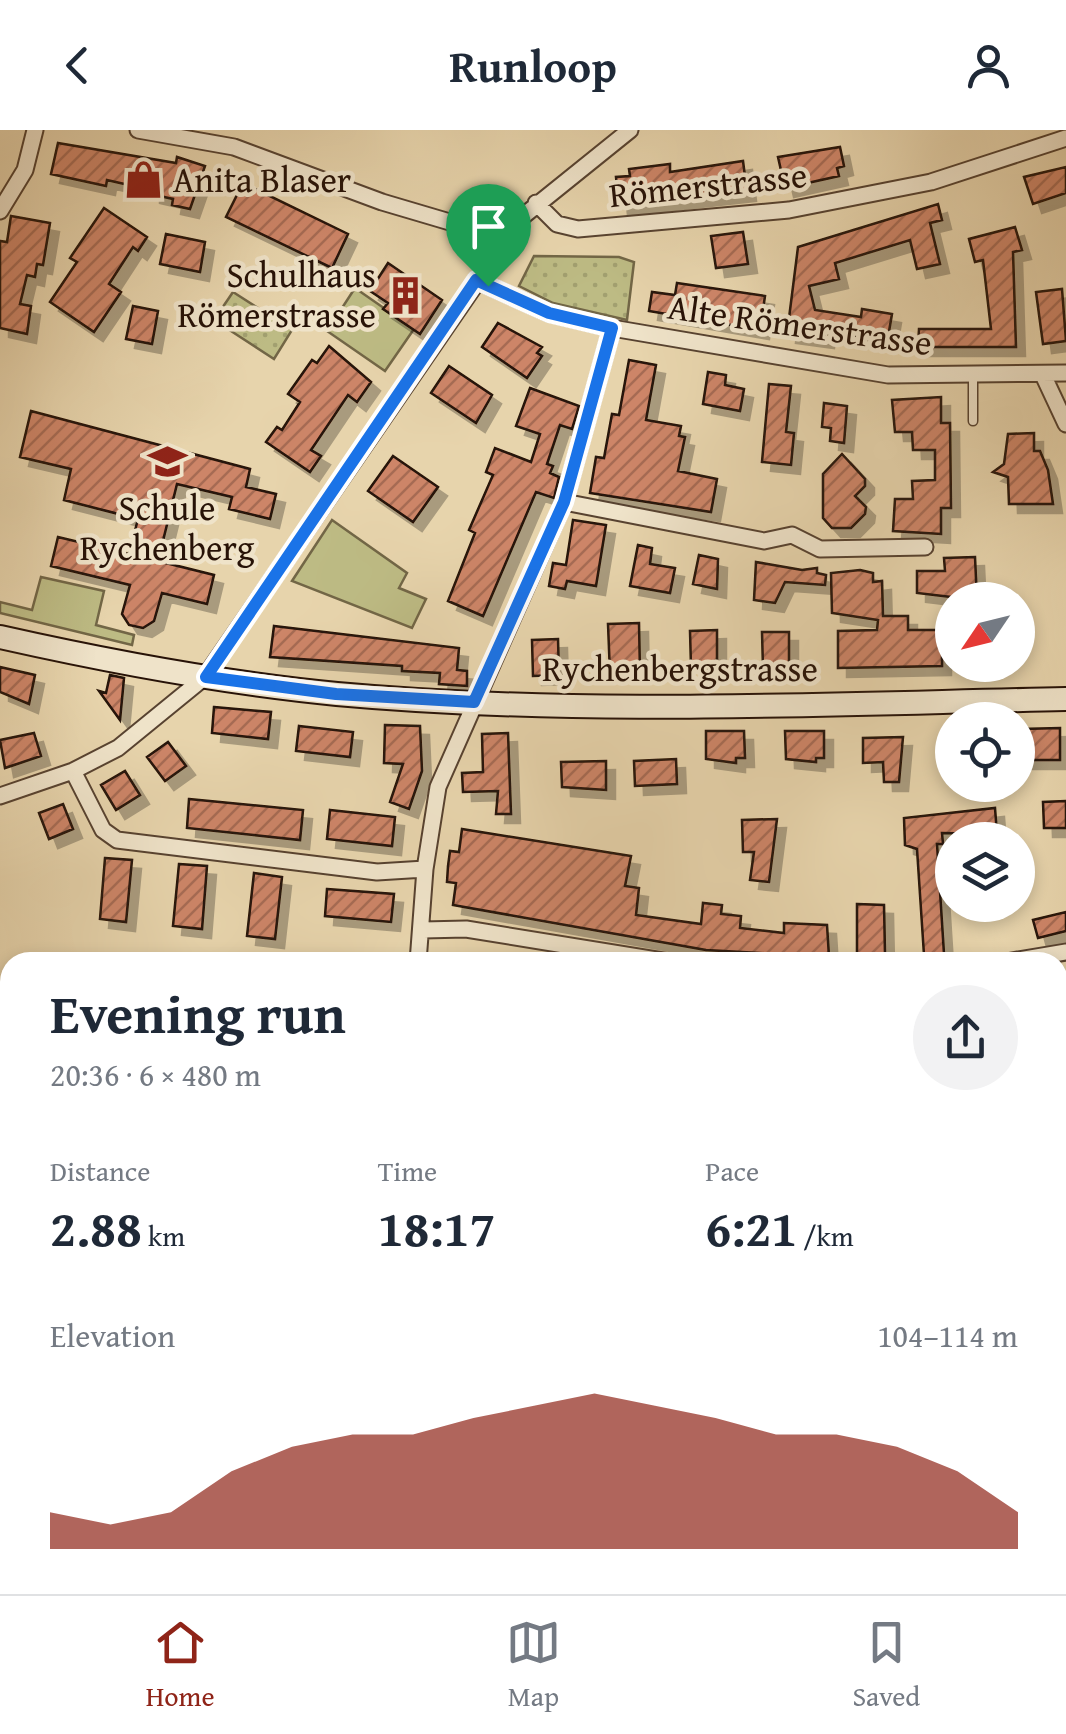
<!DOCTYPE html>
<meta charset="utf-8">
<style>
body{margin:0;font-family:"Gentium Book Plus",serif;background:#f2f2f3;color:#1f2937;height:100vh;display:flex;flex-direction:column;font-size:38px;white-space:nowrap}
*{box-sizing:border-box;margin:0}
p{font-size:32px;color:#747a83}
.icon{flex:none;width:55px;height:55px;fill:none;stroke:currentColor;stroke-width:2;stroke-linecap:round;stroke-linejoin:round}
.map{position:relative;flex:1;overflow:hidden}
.drawer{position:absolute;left:0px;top:822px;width:1068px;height:642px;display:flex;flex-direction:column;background:#fff;border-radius:30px 30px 0 0;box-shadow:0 5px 15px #0003}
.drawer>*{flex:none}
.needle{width:65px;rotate:235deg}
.tools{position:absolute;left:935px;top:452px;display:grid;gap:20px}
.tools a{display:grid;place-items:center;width:100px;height:100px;border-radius:50%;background:#fff;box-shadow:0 5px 15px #0003;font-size:50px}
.pin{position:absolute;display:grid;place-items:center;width:85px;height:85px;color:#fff;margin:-102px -42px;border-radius:50% 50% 50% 0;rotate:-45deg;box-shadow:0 0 10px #0007}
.pin .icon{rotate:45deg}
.round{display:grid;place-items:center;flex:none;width:105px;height:105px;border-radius:52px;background:#f2f2f3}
.head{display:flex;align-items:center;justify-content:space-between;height:170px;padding:0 50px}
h1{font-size:55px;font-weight:700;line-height:75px}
.metrics{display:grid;grid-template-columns:repeat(3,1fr);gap:15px;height:170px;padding:10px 50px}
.metrics div{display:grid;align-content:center}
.metrics b{font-size:50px;font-weight:700}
.metrics small{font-size:28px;font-weight:400}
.metrics p{font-size:28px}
.chart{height:280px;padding:20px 50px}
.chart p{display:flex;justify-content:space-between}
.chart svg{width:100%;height:180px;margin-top:10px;fill:#8f2418;opacity:.7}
header{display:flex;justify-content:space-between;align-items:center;height:130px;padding:0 50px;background:#fff;font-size:45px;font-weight:700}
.tabs{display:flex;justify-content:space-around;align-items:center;height:140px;border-top:2px solid #e0e1e3;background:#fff;font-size:28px;color:#747a83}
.tabs a{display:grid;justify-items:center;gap:5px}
.tabs .selected{color:#8f2418}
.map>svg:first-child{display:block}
</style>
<header><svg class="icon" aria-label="back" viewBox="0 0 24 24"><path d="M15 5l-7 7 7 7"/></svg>Runloop<svg class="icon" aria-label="person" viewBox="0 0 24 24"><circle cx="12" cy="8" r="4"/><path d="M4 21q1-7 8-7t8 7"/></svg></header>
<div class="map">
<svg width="1066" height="1464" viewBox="0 0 1066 1464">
<defs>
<pattern id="forest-firs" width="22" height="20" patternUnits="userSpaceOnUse" patternTransform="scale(2.5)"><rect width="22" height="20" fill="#bdbb84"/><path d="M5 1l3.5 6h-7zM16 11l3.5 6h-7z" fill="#a2a070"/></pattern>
<pattern id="park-dots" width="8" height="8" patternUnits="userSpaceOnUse" patternTransform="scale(2.5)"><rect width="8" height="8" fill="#bdbb84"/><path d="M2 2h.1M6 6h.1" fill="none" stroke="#a2a070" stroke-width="1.8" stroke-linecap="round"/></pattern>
<pattern id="building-hatch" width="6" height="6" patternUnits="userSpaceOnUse" patternTransform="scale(2.5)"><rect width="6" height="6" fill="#cd8567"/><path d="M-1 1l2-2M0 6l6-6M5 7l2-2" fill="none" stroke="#a66b53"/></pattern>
<filter id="shadow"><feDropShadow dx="9" dy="9" stdDeviation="0" flood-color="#0004"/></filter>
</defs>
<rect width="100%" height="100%" fill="#e7d4ac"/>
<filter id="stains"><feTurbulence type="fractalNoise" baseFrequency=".002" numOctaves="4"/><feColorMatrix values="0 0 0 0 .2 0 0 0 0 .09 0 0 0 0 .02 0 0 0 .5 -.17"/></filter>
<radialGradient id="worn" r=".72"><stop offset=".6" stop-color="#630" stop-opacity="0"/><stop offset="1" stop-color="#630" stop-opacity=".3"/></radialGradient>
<path fill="#bdbb84" stroke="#726646" stroke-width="2.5" d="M355,158l59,41 -29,42 -58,-40z
M332,390l75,53 -8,15 27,11 -14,29 -120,-47z
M41,447l63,14 -8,34 38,10 -2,10 -132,-32v-11l32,8z"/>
<path fill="url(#forest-firs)" stroke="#726646" stroke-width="2.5" d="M1058,1181l8,6v277h-1066v-240h10v231h1048z"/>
<path fill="url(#park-dots)" stroke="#726646" stroke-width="2.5" d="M534,126l85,1 15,5 -7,58 -74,-17 -34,-17z
M233,162l59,38 -18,29 -60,-39z"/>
<path fill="url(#building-hatch)" stroke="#271207" stroke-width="2.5" filter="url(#shadow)" d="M58,13l118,20 1,-6 28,9 -15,43 -18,-4 1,-6 -22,-5v-4l-44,-10 -1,6 -55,-12z
M840,17l4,19 -7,2 2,8 -54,12 -7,-31z
M743,31l4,31 -128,14 -3,-29 14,-1 -1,-7 41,-5v8z
M1066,37v26l-33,11 -9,-27z
M243,53l105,51 -16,34 -106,-51z
M938,74l4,16 -12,3 10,41 -23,5 -7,-29 -75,23 4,16 -30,7 6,24 46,7 1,-8 30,5 -5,29 -61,-13 -1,9 -38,-5 11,-87z
M104,78l43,29 -9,14 -5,-4 -24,37 12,8 -27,40 -44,-30 27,-40 -7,-4z
M11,86l39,7 -7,42 -6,-1 -2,13 -8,-2 -7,29 11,2 -4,28 -27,-6v-87l7,1z
M1015,97l7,23 -9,2 3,95h-98l1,-18h72l-8,-69 -8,2 -6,-23z
M743,102l5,32 -32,4 -5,-32z
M166,104l39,8 -5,30 -40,-8z
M388,133l54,37 -22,34 -37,-25 5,-6 -18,-12z
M677,153l88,13 -5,34 -111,-19 3,-19 23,3z
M1062,159l4,52 -23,3 -7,-52z
M133,176l25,5 -6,33 -26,-5z
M498,193l44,24 -5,6 5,3 -15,22 -45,-31z
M329,216l42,36 -14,20 -9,-7 -37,55 10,6 -11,16 -44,-30 11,-15 5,3 18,-28 -12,-8 24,-34 5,3z
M629,230l27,5 -10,55 35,6 -2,10 6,1 -7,34 39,8 -6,33 -121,-19 6,-36 8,1 8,-44 7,1z
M449,236l43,29 -16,28 -45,-30z
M708,242l18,3 -1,10 19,4 -4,22 -37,-7z
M769,254l22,2 -5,46 8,1 -3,32 -29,-3z
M530,258l49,18 -7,23 -12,-4 -13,39 6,2 -3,7 9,4 -5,21 -18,-6 -53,124 -35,-15 27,-68 -6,-3 24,-55 -7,-3 9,-24 36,14 9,-28 -24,-8z
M941,267v26h9l1,85h-10v26l-48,-3 2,-32h18l-1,-18 23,-1v-30h-22l-1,-18h-17l-3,-32z
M824,273l23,3 -3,37 -14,-2 1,-13 -9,-1z
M31,281l219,58 -4,18 30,7 -6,25 -41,-10 3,-12 -55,-13 -19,77 56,14 -7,29 -45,-11 -8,28 -11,7 -14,-3 -7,-11 8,-29 -79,-19 7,-29 71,17 9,-35 -74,-19 7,-31 -51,-12z
M1034,303v18h6l8,19 5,34h-44l-1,-27 -15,-5 11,-8 4,-30z
M842,324l23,25v7l-10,10 11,11 -1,7 -14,14h-19l-9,-10v-44z
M393,326l45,31 -25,35 -45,-31z
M573,390l33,5 -10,61 -29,-5 -2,8 -16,-3 4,-23 13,2z
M638,415l14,3 -2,16 25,4 -5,25 -40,-7z
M699,425l19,4 -1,30 -24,-5z
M975,427l2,43 -60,-7v-22h28l-1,-13z
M756,432l46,8 15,-2v5l9,2 -1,10 -40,-3 -10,21 -21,-3z
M860,440l13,3v9l9,-1 1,35h25v14h34v36l-104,2v-37l39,-1 1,-10 -46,-7 -1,-40z
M639,493l1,50 -30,1 -2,-50z
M274,496l185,22 -2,22 10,1v15l-28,-2 1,-11 -38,-2v-5l-132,-9z
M717,500v36l-26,1 -1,-36z
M762,502h27v35l-26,1z
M558,509l1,36 -26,1 -1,-36z
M0,537l35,8 -6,29 -29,-12z
M110,545l14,3 -4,42 -21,-29 7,2z
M214,577l57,5 -3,27 -56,-6z
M385,595l35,1 2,45 -13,38 -19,-7 13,-38 -19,-1z
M299,596l54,6 -3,25 -54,-6z
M1060,598v32h-38l-1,-31z
M706,601h38l1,27h-9v5l-30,-4z
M785,601h39v27h-8v4l-30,-3z
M34,603l7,23 -36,12 -5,-28z
M508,603l3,81h-15l2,-23 -35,1 -1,-19 21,-1 -1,-38z
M903,607l-4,45h-15l-1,-20 -20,1v-25z
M168,612l18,24 -21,15 -18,-24z
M676,629l1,25 -42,2 -1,-25z
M606,631v29l-44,-3 -1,-25z
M125,641l15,24 -24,15 -15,-25z
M189,669l114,11 -3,30 -113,-12z
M1066,671v27h-22l-1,-26z
M63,674l10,25 -24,10 -10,-26z
M995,678l2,26 -55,-1 1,11h-6l7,110 -20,1 -7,-106 -12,-4 -1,-27z
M330,680l65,7 -3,29 -65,-7z
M777,689l-8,63 -19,-2 4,-28h-11l-1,-32z
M462,699l169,27 -6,30 14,2 -3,27 65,9 2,-21 19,2 -1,9 20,2 -1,12 44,5v-10l43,2 2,32 -123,-7 -253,-45 3,-22 -9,-1 1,-16 2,-15 9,1z
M105,728l27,2 -6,62 -26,-3z
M179,734l28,2 -5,63 -29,-3z
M254,743l28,4 -7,62 -28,-3z
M327,759l67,5 -3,28 -66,-6z
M857,774l27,1 1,49h-28z
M1066,782v19l-28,7 -5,-18z"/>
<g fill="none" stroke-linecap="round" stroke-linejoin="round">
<defs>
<path id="lane" d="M973,246v45"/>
<path id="street" d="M138,0l96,17 148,55 88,26 31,16
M536,73l21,21 21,5 211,-19 142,-28 135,-44
M0,81l25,-41 10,-40
M476,150l73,33 63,15 276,47 178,-2
M1044,247l22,47
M564,372l200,39 28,-6 28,14 105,-2
M73,641l30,59 14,10 260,32 48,-3
M0,666l73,-25 45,-23 87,-71 317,-460 108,-87
M423,800l43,-1 203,33
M418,832l7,-93 13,-82 126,-285 48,-174
M1006,832l60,-10
M0,883l10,2
M1058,1021l8,-2
M0,1052l10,4
M0,1224h10
M1058,1352l8,14"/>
<path id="secondary" d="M0,507c111,25 223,46 337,57 242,22 487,10 729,5"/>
</defs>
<use href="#lane" stroke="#574230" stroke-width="11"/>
<use href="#street" stroke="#574230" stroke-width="19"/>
<use href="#secondary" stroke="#271207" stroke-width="26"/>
<use href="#lane" stroke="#efe3c9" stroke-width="8"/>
<use href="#street" stroke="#efe3c9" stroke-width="15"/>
<use href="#secondary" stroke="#efe3c9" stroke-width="22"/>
</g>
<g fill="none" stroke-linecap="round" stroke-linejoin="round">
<defs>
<path id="route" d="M476,150l73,33 63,15 -48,174 -90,200 -138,-8 -130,-17z"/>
</defs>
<use href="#route" stroke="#fff" stroke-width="20"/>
<use href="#route" stroke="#1a73e8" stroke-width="12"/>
</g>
<defs>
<symbol id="shop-bare" viewBox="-9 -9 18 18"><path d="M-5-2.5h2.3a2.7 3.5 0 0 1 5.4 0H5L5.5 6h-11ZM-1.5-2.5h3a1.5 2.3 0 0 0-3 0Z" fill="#8f2418" stroke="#efe3c9" stroke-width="2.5" paint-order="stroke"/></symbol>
<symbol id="building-bare" viewBox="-9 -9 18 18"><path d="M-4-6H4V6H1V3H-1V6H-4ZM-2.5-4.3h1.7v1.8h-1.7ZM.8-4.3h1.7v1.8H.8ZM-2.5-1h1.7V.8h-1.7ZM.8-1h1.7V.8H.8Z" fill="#8f2418" stroke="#efe3c9" stroke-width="2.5" paint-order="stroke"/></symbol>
<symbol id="school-bare" viewBox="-9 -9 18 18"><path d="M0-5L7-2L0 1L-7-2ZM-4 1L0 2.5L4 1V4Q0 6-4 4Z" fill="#8f2418" stroke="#efe3c9" stroke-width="2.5" paint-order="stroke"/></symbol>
</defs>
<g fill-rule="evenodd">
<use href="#shop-bare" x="116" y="22" width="55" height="55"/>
<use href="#building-bare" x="378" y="138" width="55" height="55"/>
<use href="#school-bare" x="140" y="304" width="55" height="55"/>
</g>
<g text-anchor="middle" stroke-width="9" stroke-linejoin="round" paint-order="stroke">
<g font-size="35" fill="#271207" stroke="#efe3c9" text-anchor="start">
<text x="173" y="62">Anita Blaser</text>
<text x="376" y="157" text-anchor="end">Schulhaus<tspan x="376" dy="40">Römerstrasse</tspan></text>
<text x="167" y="390" text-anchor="middle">Schule<tspan x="167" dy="40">Rychenberg</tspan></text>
</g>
<g font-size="35" fill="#271207" stroke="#efe3c9">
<text transform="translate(708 55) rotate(-6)" y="12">Römerstrasse</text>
<text transform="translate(800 195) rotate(8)" y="12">Alte Römerstrasse</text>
<text x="680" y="551">Rychenbergstrasse</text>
</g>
</g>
<rect width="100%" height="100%" filter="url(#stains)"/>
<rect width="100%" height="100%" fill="url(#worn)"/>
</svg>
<div class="tools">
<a><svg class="needle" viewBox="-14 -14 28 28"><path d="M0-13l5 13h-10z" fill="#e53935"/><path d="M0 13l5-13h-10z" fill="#747a83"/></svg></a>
<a><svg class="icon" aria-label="locate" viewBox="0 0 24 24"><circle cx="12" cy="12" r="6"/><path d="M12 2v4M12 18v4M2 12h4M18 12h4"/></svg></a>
<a><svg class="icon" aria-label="layers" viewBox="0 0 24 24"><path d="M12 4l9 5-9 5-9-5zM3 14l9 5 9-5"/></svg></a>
</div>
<div class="pin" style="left:488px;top:156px;background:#1e9e55"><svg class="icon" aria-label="arrive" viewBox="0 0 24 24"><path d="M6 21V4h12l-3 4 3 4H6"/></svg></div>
<section class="drawer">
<div class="head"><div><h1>Evening run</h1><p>20:36 · 6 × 480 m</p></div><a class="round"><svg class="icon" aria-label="share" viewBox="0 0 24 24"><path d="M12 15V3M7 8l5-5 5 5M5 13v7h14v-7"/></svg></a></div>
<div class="metrics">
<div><p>Distance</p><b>2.88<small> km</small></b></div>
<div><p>Time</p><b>18:17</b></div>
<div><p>Pace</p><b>6:21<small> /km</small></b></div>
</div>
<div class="chart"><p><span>Elevation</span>104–114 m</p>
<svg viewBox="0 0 160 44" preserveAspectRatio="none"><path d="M0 44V35L10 38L20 35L30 25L40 19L50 16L60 16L70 12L80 9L90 6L100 9L110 12L120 16L130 16L140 19L150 25L160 35V44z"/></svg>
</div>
</section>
</div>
<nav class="tabs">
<a class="selected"><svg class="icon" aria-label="home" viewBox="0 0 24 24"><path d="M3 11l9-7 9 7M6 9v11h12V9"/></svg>Home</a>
<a><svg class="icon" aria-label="map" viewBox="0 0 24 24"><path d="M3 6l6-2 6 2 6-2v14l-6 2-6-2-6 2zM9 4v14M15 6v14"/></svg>Map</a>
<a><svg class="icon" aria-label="saved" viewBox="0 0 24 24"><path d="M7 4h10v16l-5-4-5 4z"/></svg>Saved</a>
</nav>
